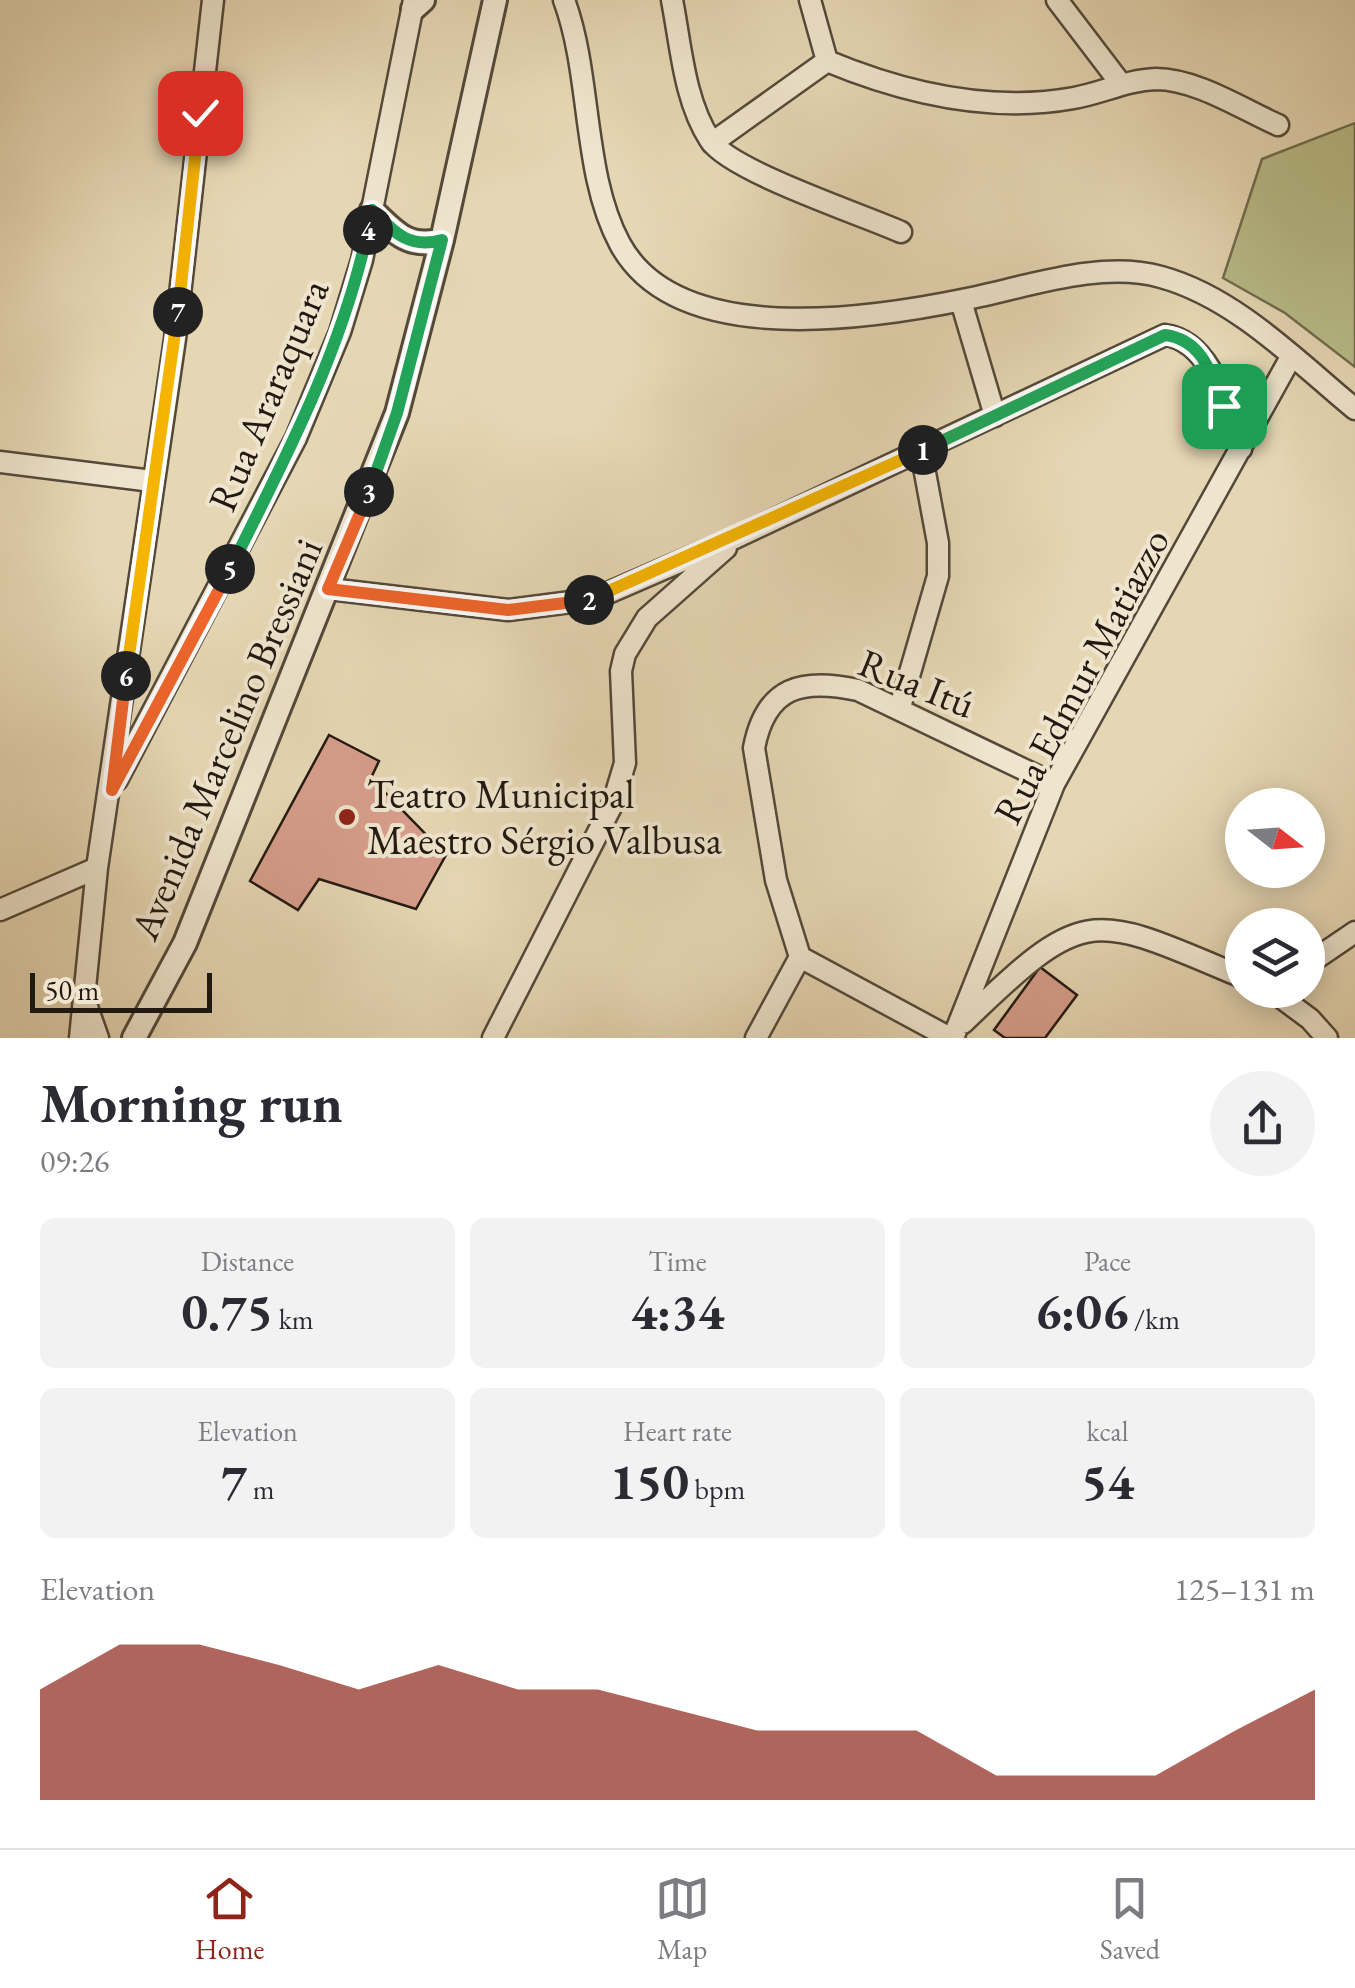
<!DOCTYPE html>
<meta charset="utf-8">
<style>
body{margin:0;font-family:"EB Garamond",serif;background:#f2f2f3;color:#2b2b33;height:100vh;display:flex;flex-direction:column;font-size:38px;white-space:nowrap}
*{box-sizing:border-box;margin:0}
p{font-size:32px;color:#7c7c81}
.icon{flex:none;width:55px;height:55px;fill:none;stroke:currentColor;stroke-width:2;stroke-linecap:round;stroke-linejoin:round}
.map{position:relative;height:1038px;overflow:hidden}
.drawer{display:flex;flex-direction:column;background:#fff;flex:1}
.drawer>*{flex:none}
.needle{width:65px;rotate:107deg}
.fabs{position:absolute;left:1225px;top:788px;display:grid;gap:20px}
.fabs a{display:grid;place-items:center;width:100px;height:100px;border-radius:50%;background:#fff;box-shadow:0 5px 25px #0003;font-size:50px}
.scale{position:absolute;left:30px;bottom:25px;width:182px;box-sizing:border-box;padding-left:10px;border:5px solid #221a11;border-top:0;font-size:28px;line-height:35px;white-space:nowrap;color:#221a11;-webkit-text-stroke:8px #efe5ce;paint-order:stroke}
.pin{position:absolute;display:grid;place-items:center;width:85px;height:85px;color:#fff;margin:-42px;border-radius:20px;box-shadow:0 5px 15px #0006}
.km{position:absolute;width:50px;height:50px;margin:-25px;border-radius:50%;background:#222;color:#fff;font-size:28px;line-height:50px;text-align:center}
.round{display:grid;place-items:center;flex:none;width:105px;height:105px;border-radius:52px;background:#f2f2f3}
.overview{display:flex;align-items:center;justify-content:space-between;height:170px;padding:0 40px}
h1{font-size:55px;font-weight:700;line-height:75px}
.metrics{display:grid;grid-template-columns:repeat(3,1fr);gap:15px;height:170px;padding:10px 40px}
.metrics div{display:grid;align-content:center;border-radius:15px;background:#f2f2f3;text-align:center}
.metrics b{font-size:50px;font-weight:700}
.metrics small{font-size:28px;font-weight:400}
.metrics p{font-size:28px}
.chart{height:280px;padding:20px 40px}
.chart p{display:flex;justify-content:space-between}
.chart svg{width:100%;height:180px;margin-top:10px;fill:#8f2418;opacity:.7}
.tabs{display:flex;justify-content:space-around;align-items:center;height:140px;border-top:2px solid #e1e1e2;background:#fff;font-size:28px;color:#7c7c81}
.tabs a{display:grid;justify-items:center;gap:5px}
.tabs .current{color:#8f2418}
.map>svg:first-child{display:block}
</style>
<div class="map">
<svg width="1355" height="1038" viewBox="0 0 1355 1038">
<rect width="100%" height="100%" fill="#e6d7b4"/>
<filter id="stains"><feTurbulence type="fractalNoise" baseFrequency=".002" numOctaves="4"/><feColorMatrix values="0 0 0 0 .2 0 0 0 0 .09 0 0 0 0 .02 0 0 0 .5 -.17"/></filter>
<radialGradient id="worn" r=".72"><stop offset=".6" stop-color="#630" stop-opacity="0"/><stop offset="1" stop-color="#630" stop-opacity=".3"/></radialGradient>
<path fill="#b8bd8a" stroke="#6d6c4e" stroke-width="2.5" d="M1355,123v244l-70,-54 -62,-35 39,-119z"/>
<path fill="#d79e8b" stroke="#221a11" stroke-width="2.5" d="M329,735l50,26 -8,17 75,77 -30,54 -97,-30 -21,31 -48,-29z
M1040,967l37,28 -32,43h-40l-11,-8z"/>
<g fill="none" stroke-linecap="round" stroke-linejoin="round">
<defs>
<path id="minor" d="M564,0c28,75 18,174 56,244 57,105 250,75 347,55 60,-12 133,-39 194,-22 74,20 137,85 194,132
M672,0c9,46 12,100 38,140 20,31 151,74 191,92
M810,0l17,61c77,32 164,52 247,37 28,-5 53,-18 82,-19 40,0 86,30 122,46
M1057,0l64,84
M712,143l115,-82
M961,301l34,115
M0,462l152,19
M329,589l179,21 86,-11 143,-62 428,-202c49,7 61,75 76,114
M900,707l38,-131v-33l-17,-92
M117,780l179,-342 44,-106 22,-72 52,-260
M0,910l97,-42
M800,957l-24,-77 -22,-132c12,-62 48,-70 104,-58l196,94
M800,957l150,81
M1308,964l47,-32
M1271,990l39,29 17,19
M86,1004l12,34
M963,1023c123,-119 126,-111 279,-46
M80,1038l17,-170 78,-529 38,-339
M493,1038l120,-235 12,-40 -4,-92 4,-17 22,-36 79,-70
M756,1038l44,-81
M953,1038l101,-254 237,-427"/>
<path id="tertiary" d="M413,9l10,-9
M372,210c23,23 37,39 70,30
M134,1038l51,-95 212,-530 45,-173 53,-240"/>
</defs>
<use href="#minor" stroke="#53493a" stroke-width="25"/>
<use href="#tertiary" stroke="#53493a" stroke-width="28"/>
<use href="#minor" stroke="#efe5ce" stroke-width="20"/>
<use href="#tertiary" stroke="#efe5ce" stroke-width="22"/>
</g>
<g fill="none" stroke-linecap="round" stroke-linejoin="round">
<defs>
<path id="split-1" d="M923,450l242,-115c38,5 46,39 59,71"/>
<path id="split-2" d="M589,600l334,-150"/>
<path id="split-3" d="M369,492l-41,97 180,21 81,-10"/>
<path id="split-4" d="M368,230l4,-20c23,23 37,39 70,30l-45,173 -28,79"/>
<path id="split-5" d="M230,569c55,-110 112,-218 138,-339"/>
<path id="split-6" d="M126,676l-14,114 118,-221"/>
<path id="split-7" d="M126,676l52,-364"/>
<path id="split-8" d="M178,312l22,-199"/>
</defs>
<use href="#split-1" stroke="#fff" stroke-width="20"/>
<use href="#split-2" stroke="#fff" stroke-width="20"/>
<use href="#split-3" stroke="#fff" stroke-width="20"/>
<use href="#split-4" stroke="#fff" stroke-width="20"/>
<use href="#split-5" stroke="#fff" stroke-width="20"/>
<use href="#split-6" stroke="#fff" stroke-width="20"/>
<use href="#split-7" stroke="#fff" stroke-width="20"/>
<use href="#split-8" stroke="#fff" stroke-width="20"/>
<use href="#split-1" stroke="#22a559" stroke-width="12"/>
<use href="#split-2" stroke="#f5b400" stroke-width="12"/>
<use href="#split-3" stroke="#f0652b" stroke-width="12"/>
<use href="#split-4" stroke="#22a559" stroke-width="12"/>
<use href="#split-5" stroke="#22a559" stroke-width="12"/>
<use href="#split-6" stroke="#f0652b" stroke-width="12"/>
<use href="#split-7" stroke="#f5b400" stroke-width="12"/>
<use href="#split-8" stroke="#f5b400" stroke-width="12"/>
</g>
<circle fill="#8f2418" stroke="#efe5ce" stroke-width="4" cx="347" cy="817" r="10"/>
<g text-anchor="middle" stroke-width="8" stroke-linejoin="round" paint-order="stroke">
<g font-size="40" fill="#221a11" stroke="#efe5ce">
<text transform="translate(268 395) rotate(-67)" y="14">Rua Araraquara</text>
<text transform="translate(1081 676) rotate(-62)" y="14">Rua Edmur Matiazzo</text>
<text transform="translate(917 683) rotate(22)" y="14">Rua Itú</text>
<text transform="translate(226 739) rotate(-67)" y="14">Avenida Marcelino Bressiani</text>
</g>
<g font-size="40" fill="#221a11" stroke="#efe5ce" text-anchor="start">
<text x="367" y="808">Teatro Municipal<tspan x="367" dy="46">Maestro Sérgio Valbusa</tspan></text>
</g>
</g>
<rect width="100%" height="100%" filter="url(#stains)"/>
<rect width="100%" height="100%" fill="url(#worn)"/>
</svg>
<div class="fabs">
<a><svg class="needle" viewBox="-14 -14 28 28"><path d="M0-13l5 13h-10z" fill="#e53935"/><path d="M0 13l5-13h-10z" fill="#7c7c81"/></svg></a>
<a><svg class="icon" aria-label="layers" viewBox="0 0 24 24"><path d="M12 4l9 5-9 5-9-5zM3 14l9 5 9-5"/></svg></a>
</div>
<div class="scale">50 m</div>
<div class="pin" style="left:1224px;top:406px;background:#1e9e55"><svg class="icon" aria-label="arrive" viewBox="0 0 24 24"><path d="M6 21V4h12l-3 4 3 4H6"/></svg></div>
<div class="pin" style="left:200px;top:113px;background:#d93025"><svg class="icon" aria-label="check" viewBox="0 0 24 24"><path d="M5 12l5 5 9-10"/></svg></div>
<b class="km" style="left:923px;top:450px">1</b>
<b class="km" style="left:589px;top:600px">2</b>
<b class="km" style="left:369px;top:492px">3</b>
<b class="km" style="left:368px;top:230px">4</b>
<b class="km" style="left:230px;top:569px">5</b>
<b class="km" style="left:126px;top:676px">6</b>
<b class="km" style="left:178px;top:312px">7</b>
</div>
<section class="drawer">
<div class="overview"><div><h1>Morning run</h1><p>09:26</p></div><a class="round"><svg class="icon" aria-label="share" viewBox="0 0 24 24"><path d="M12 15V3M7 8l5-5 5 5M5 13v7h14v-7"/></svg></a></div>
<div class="metrics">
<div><p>Distance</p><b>0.75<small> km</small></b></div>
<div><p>Time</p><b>4:34</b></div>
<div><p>Pace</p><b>6:06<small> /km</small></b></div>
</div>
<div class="metrics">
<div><p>Elevation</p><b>7<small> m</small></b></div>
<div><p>Heart rate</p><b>150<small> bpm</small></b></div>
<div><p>kcal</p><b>54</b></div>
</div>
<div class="chart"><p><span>Elevation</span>125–131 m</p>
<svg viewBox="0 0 160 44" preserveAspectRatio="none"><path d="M0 44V17L10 6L20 6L30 11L40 17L50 11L60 17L70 17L80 22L90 27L100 27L110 27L120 38L130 38L140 38L150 27L160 17V44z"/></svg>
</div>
</section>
<nav class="tabs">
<a class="current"><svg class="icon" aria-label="home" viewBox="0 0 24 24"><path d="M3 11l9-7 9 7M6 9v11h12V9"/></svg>Home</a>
<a><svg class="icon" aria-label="map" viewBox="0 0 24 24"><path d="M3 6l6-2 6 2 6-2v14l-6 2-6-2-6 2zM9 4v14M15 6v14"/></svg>Map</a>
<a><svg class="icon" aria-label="saved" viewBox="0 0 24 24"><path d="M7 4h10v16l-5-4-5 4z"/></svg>Saved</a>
</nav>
